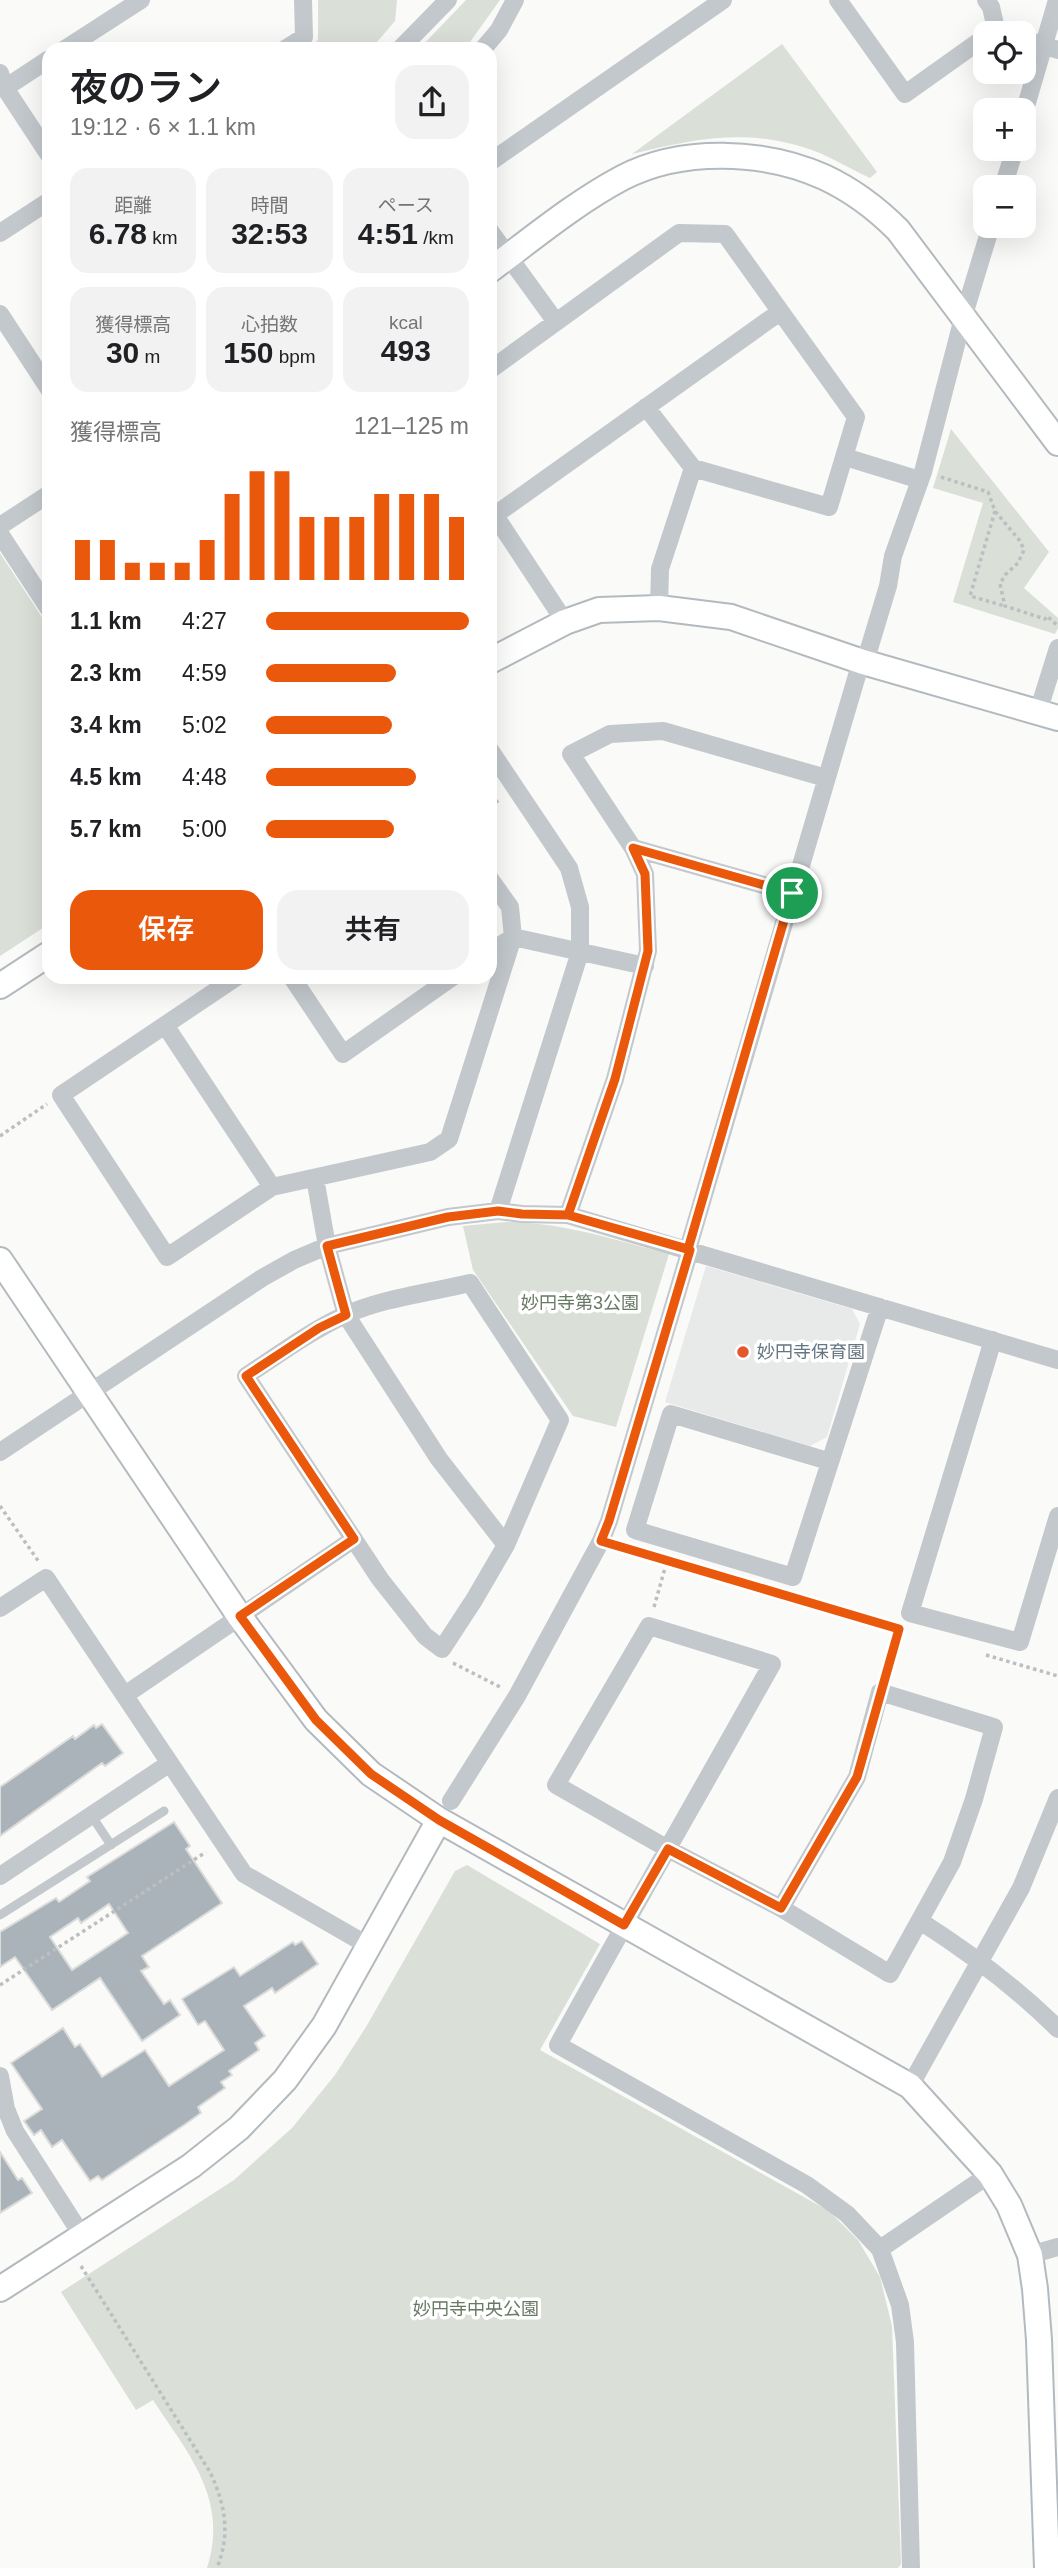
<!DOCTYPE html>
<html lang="ja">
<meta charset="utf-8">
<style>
body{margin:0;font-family:Helvetica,"Noto Sans JP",sans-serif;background:#f2f2f2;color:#202124;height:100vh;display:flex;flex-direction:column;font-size:26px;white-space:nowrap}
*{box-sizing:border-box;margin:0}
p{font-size:23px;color:#757577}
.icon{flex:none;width:38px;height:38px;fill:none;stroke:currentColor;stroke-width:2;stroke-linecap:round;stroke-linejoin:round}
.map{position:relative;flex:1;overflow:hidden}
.panel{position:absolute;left:42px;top:42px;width:455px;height:942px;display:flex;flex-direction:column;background:#fff;border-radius:21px;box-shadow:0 7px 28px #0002}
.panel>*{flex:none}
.buttons{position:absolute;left:973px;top:21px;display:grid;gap:14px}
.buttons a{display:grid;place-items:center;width:63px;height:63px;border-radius:14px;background:#fff;box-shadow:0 7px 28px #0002;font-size:35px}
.pin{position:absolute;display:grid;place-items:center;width:60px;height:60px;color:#fff;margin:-30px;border:4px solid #fff;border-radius:50%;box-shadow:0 2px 7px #0007}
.round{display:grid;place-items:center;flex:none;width:74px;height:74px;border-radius:21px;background:#f2f2f2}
.summary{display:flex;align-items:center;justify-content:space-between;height:119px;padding:0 28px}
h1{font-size:38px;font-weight:600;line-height:52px}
.metrics{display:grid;grid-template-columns:repeat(3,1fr);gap:10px;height:119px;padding:7px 28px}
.metrics div{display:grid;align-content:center;border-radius:18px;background:#f2f2f2;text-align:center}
.metrics b{font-size:30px;font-weight:600}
.metrics small{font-size:19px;font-weight:400}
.metrics p{font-size:19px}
.chart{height:196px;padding:14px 28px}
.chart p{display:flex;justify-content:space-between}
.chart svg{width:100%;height:126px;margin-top:7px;stroke:#ea580c;stroke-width:6}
.button{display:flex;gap:14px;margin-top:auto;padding:14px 28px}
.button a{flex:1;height:80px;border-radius:21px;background:#ea580c;color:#fff;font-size:28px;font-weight:600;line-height:80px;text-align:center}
.button a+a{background:#f2f2f2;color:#202124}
ul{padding:0 28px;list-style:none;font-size:23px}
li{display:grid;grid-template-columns:112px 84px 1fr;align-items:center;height:52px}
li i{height:18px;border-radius:9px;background:#ea580c}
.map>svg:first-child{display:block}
</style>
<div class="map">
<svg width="1058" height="2568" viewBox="0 0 1058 2568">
<rect width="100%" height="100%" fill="#fafaf8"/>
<path fill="#e8e9e9" d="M706,1266l146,43 8,15 -33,113 -17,9 -145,-44z"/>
<path fill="#dadfd7" d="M318,0h79l-2,21 -24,28h-64l11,-9z
M466,0h34l-35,49h-46z
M782,44l95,128 -7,6c-18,-8 -35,-19 -53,-26 -65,-25 -120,-14 -185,2z
M951,429l98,123 -25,36 34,30v10l-3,6 -102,-32 30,-99 -50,-15z
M0,553l49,75v296l-49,32z
M506,1222c56,0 109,18 163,32l-53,173 -43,-11 -100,-146 -10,-44z
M467,1865l133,79 -60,106 289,161 29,29 22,37 12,49 9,238 -3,4h-691c22,-69 -18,-113 -54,-168l-17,10 -75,-118 173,-112 58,-52 43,-53 31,-48 89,-156z"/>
<path fill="#aab3b9" stroke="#dcdcda" stroke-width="2" fill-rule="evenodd" d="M102,1724l21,29 -18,13 -3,-3 -102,73v-49l73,-51 2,3 19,-14 2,3z
M174,1822l16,24 -4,3 36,54 -80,53 7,11 -8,4 23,33 6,-4 10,15 -38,26 -42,-63 -48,32 -37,-53 -15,10v-35l56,-34 3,4 31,-21 -3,-4zM109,1904l19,29 -56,37 -22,-33 28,-19 3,5z
M302,1941l16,23 -43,29 -3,-5 -28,18 21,30 -10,7 4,7 -30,21 3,4 -11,7 4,6 -27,19 3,6 -17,12 -82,55 -4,-4 -8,5 -28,-41 -10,7 -11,-17 -7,5 -10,-14 18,-12 -31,-46 52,-35 12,19 5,-3 22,33 43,-27 24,36 55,-36 -19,-29 -7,4 -16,-26 52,-32 6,9 53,-34 2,3z
M0,2152l18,28 4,-2 10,15 -32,20z"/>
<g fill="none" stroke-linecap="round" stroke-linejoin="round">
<defs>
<path id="secondary" d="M490,270c42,-31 85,-67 132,-92 59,-31 142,-28 202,-1 28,13 52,31 74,53l160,213
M490,661l75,-39 34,-12 60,-2 72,9 132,45 195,56
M0,986l49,-32
M0,1260l240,357 76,103 55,54 68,46 471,266 80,88 19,31 21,50 5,34 4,51 8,228
M0,2289l191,-123 48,-38 46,-48 39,-54 115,-206"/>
</defs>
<use href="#secondary" stroke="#b3babf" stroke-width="28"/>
<path stroke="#bbbfc2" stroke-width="3.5" stroke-dasharray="3.5 3.5" stroke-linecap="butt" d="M941,477l47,15 7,19 25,30 4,9 -6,13 -13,12 -5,9 5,22 40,13 2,-3 11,10
M995,511l-25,85 35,10
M490,807l10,-8
M0,1136l47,-32
M0,1506l39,56
M792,1598l106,31
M654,1607l13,-46
M986,1655l72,21
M453,1663l49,25
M885,1674l15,-46
M0,1985l206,-133
M81,2266l129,206c15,33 21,60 7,96"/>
<path stroke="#c3c8cc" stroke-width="9" d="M91,1815l20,30
M0,1915l164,-104"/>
<path stroke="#c3c8cc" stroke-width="18" d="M838,0l67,94 80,-57
M986,0l5,7 5,22 12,4
M1024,39l34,11
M65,49l76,-49
M285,49l19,-12 -1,-37
M400,49l48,-49
M483,49l16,-19 16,-30
M0,73l5,15 44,67
M5,88l44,-29
M1024,113l33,-113
M490,162l233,-162
M1003,187l12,-38
M490,231l66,91
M0,233l49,-32
M0,314l49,75
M490,370l189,-137 46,1 131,183 -27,90 -136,-39 -33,101 -1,39
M646,407l47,61
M845,457l75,23
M490,508l75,114
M495,515l285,-203
M0,526l49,-32
M0,534l49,75
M1038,712l20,-64
M490,750l79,118 11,39v45l-82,259
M633,848l159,45
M490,952l23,-15 132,29
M238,976l-177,119 106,162 105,-70 158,-35 19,-13 64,-202 -3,-30 -20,-28
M291,976l52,78 111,-78
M165,1025l107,162
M315,1178l12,68 19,69 93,144 67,86
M568,1215l47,-136 33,-128 -3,-77 -12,-26 -62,-94 39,-20 53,-3 163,47
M688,1249l170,-577 11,-23 19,-63 5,-30 30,-84 40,-154 28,-92
M470,1283l90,137 -54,125 -32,55 -32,49 -17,-13 -45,-57 -134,-203c32,-21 63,-44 97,-60 39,-18 85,-23 127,-33z
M993,1340l-83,273 110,29 38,-126
M0,1452l262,-174 32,-18 33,-14 121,-29 50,-6 24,3 46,1 490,145
M828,1461l-157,-47 -36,116 158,47 87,-270
M0,1608l46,-30 198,296 125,72
M125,1695l229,-156
M451,1801l66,-105 84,-155 8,-20 81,-271
M0,1876l170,-113
M781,1908l76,-131 23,-85 114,35 -20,72 -22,63 -62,112 -109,-66 -113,-59 -112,-64 93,-159 123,38c-71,127 -144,253 -214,381l249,140 40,29 33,35 20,56 5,37 6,226
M920,1921c50,32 96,66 138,108
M0,2076l6,33 9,22 68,106
M910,2086l111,-198 37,-90
M880,2249l110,-75
M1030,2255l28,-8"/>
<use href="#secondary" stroke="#fff" stroke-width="24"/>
</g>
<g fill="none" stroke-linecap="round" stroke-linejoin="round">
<defs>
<path id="route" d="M792,893l-104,356 -120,-34 -46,-1 -24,-3 -50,6 -121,29 19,69 -27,13 -73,48 108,163 -114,77 76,104 55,54 68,46 185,105 44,-76 113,59 76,-131 42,-148 -298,-88 8,-20 81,-271 -122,-35 47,-136 33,-128 -3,-77 -12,-26 159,45"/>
</defs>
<use href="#route" stroke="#fff" stroke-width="14"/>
<use href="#route" stroke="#ea580c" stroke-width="9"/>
</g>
<circle fill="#e4572e" stroke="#fff" stroke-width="2.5" cx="743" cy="1352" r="7"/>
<g text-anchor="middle" stroke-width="7" stroke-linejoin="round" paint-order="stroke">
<g font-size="18" fill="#687a64" stroke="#fff">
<text x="580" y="1309">妙円寺第3公園</text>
<text x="476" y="2315">妙円寺中央公園</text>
</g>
<g font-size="18" fill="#657683" stroke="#fff" text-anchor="start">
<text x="757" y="1358">妙円寺保育園</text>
</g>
</g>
</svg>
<div class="buttons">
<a><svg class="icon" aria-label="locate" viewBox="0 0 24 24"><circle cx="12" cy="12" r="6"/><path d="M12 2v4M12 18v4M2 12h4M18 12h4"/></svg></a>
<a>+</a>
<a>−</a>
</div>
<div class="pin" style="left:792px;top:893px;background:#1e9e55"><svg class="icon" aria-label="arrive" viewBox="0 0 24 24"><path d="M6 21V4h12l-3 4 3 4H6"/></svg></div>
<section class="panel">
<div class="summary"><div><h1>夜のラン</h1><p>19:12 · 6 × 1.1 km</p></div><a class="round"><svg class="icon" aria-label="share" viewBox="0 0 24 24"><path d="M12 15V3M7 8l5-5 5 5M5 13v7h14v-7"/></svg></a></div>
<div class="metrics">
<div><p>距離</p><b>6.78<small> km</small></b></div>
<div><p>時間</p><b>32:53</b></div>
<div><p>ペース</p><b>4:51<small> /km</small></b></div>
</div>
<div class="metrics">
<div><p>獲得標高</p><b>30<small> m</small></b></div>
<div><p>心拍数</p><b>150<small> bpm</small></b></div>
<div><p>kcal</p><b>493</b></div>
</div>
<div class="chart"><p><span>獲得標高</span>121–125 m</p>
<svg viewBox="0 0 160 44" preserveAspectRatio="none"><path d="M5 44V30M15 44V30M25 44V38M35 44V38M45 44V38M55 44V30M65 44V14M75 44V6M85 44V6M95 44V22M105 44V22M115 44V22M125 44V14M135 44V14M145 44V14M155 44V22"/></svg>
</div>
<ul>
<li><b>1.1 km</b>4:27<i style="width:100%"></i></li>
<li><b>2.3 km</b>4:59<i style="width:64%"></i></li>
<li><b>3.4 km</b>5:02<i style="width:62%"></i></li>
<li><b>4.5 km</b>4:48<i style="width:74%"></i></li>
<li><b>5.7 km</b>5:00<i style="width:63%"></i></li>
</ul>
<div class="button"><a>保存</a><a>共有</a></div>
</section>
</div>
